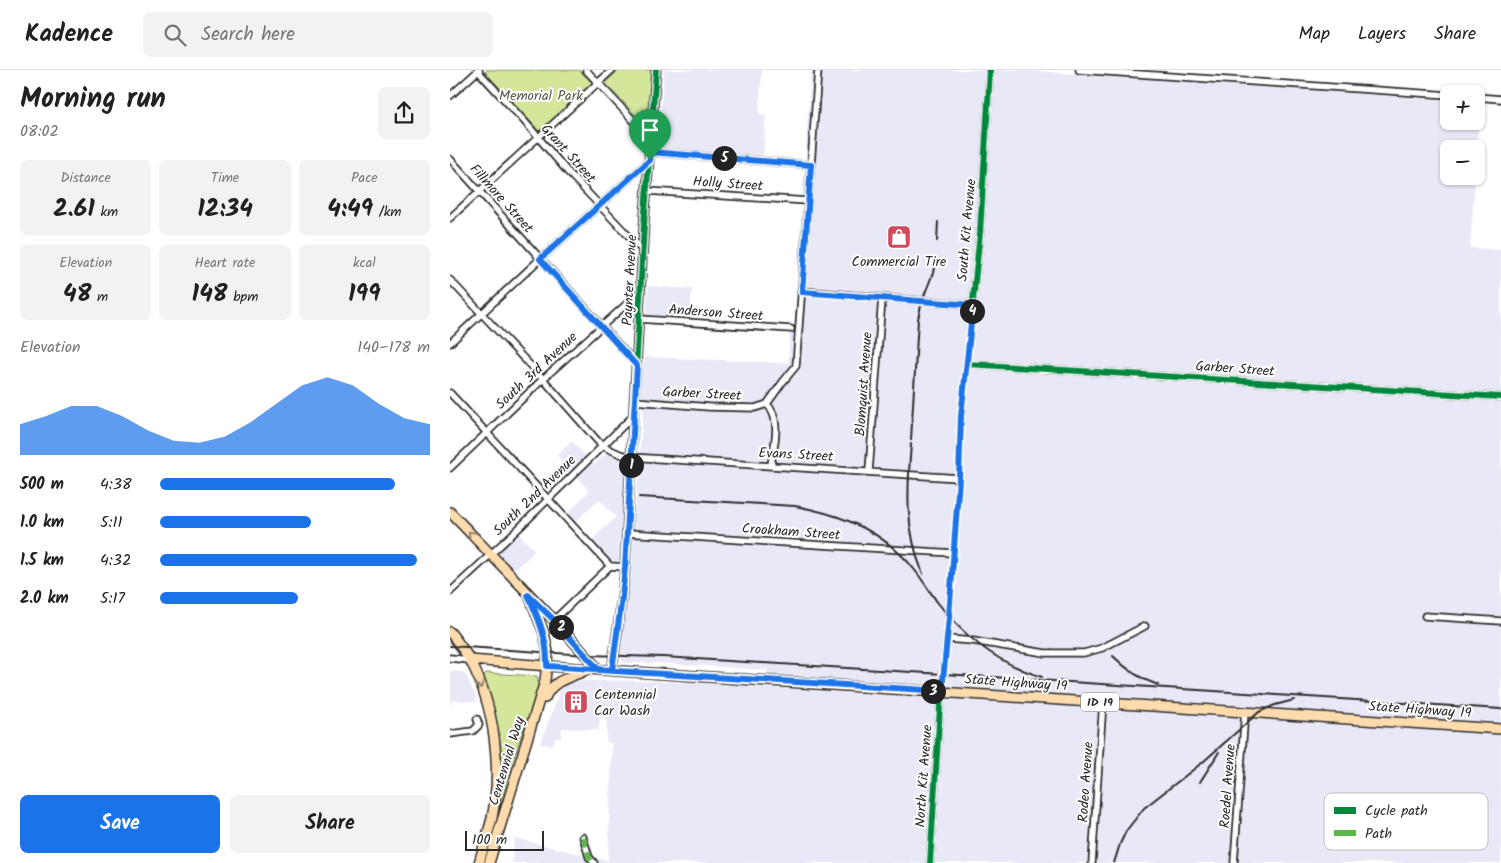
<!DOCTYPE html>
<meta charset="utf-8">
<style>
body{margin:0;font-family:Kalam,sans-serif;background:#f2f2f2;color:#202124;height:100vh;display:flex;flex-direction:column;font-size:19px;white-space:nowrap}
*{box-sizing:border-box;margin:0}
p{font-size:16px;color:#757577}
.icon{flex:none;width:28px;height:28px;fill:none;stroke:currentColor;stroke-width:2;stroke-linecap:round;stroke-linejoin:round}
.map{position:relative;flex:1;overflow:hidden}
.drawer{display:flex;flex-direction:column;background:#fff;width:450px}
.drawer>*{flex:none}
.controls{position:absolute;left:990px;top:15px;display:grid;gap:10px}
.controls a{display:grid;place-items:center;width:45px;height:45px;border-radius:8px;background:#fff;box-shadow:0 1px 4px #0004;font-size:25px}
.scale{position:absolute;left:15px;bottom:12px;width:79px;box-sizing:border-box;padding-left:5px;border:2px solid #2b2b2b;border-top:0;font-size:14px;line-height:18px;white-space:nowrap;color:#2b2b2b;-webkit-text-stroke:4px #fff;paint-order:stroke}
.pin{position:absolute;display:grid;place-items:center;width:42px;height:42px;color:#fff;margin:-51px -21px;border-radius:50% 50% 50% 0;rotate:-45deg;box-shadow:0 0 5px #0007}
.pin .icon{rotate:45deg}
.km{position:absolute;width:25px;height:25px;margin:-12px;border-radius:50%;background:#222;color:#fff;font-size:14px;line-height:25px;text-align:center}
.round{display:grid;place-items:center;flex:none;width:52px;height:52px;border-radius:8px;background:#f2f2f2}
.overview{display:flex;align-items:center;justify-content:space-between;height:85px;padding:0 20px}
h1{font-size:28px;font-weight:700;line-height:38px}
.figures{display:grid;grid-template-columns:repeat(3,1fr);gap:8px;height:85px;padding:5px 20px}
.figures div{display:grid;align-content:center;border-radius:8px;background:#f2f2f2;text-align:center}
.figures b{font-size:25px;font-weight:700}
.figures small{font-size:14px;font-weight:400}
.figures p{font-size:14px}
.chart{height:140px;padding:10px 20px}
.chart p{display:flex;justify-content:space-between}
.chart svg{width:100%;height:90px;margin-top:5px;fill:#1a73e8;opacity:.7}
.action{display:flex;gap:10px;margin-top:auto;padding:10px 20px}
.action a{flex:1;height:58px;border-radius:8px;background:#1a73e8;color:#fff;font-size:20px;font-weight:700;line-height:58px;text-align:center}
.action a+a{background:#f2f2f2;color:#202124}
ul{padding:0 20px;list-style:none;font-size:16px}
li{display:grid;grid-template-columns:80px 60px 1fr;align-items:center;height:38px}
li i{height:12px;border-radius:6px;background:#1a73e8}
header{display:flex;align-items:center;gap:30px;box-sizing:border-box;height:70px;padding:0 25px;background:#fff;border-bottom:1px solid #e0e0e0}
header strong{font-size:24px}
nav{display:flex;gap:28px;margin-inline-start:auto;font-size:18px}
.search{width:350px;height:45px;background:#f2f2f2;display:flex;align-items:center;gap:12px;box-sizing:border-box;padding:0 18px;border-radius:8px;color:#757577;font-size:19px}
main{display:flex;flex:1;min-height:0}
.map>svg:first-child{display:block}
</style>
<header>
<strong>Kadence</strong>
<div class="search"><svg class="icon" aria-label="search" viewBox="0 0 24 24"><circle cx="10" cy="10" r="6"/><path d="M15 15l6 6"/></svg>Search here</div>
<nav><a>Map</a><a>Layers</a><a>Share</a></nav>
</header>
<main>
<section class="drawer">
<div class="overview"><div><h1>Morning run</h1><p>08:02</p></div><a class="round"><svg class="icon" aria-label="share" viewBox="0 0 24 24"><path d="M12 15V3M7 8l5-5 5 5M5 13v7h14v-7"/></svg></a></div>
<div class="figures">
<div><p>Distance</p><b>2.61<small> km</small></b></div>
<div><p>Time</p><b>12:34</b></div>
<div><p>Pace</p><b>4:49<small> /km</small></b></div>
</div>
<div class="figures">
<div><p>Elevation</p><b>48<small> m</small></b></div>
<div><p>Heart rate</p><b>148<small> bpm</small></b></div>
<div><p>kcal</p><b>199</b></div>
</div>
<div class="chart"><p><span>Elevation</span>140–178 m</p>
<svg viewBox="0 0 160 44" preserveAspectRatio="none"><path d="M0 44V29L10 25L20 20L30 20L40 25L50 32L60 37L70 38L80 35L90 28L100 19L110 10L120 6L130 10L140 19L150 26L160 29V44z"/></svg>
</div>
<ul>
<li><b>500 m</b>4:38<i style="width:87%"></i></li>
<li><b>1.0 km</b>5:11<i style="width:56%"></i></li>
<li><b>1.5 km</b>4:32<i style="width:95%"></i></li>
<li><b>2.0 km</b>5:17<i style="width:51%"></i></li>
</ul>
<div class="action"><a>Save</a><a>Share</a></div>
</section>
<div class="map">
<svg width="1051" height="793" viewBox="0 0 1051 793">
<rect width="100%" height="100%" fill="#fff"/>
<filter id="ink" filterUnits="userSpaceOnUse"><feTurbulence type="fractalNoise" baseFrequency=".02" numOctaves="2"/><feDisplacementMap in="SourceGraphic" scale="10" xChannelSelector="R" yChannelSelector="G"/><feConvolveMatrix kernelMatrix="1 2 1 2 8 2 1 2 1" color-interpolation-filters="sRGB"/></filter>
<g filter="url(#ink)">
<path fill="#e9e8f7" d="M214,0h98l-3,44 7,1 -3,44 -106,-9z
M361,0h209l429,30v21h27v-19h4l-4,54v-7h-27v27h26l-5,72 31,2v613h-989l2,-25 94,23 4,-118 -6,-1 1,-24 -7,-1 -1,13 -37,-2 -1,10h-6l-2,7 -13,-1 21,-56 5,-7h85l115,5 1,-16 -112,-7h-31l-4,-4 1,-21 7,-35 15,-191 -2,-33 3,-22 144,6 2,-30h4z
M198,216l44,3 -2,29 -44,-3z
M122,371l22,24 11,-11h3l17,9 2,3 -7,94 -3,3 -7,-3 -18,-20 24,-23 -17,-18 -24,23 -8,-8 22,-23 -32,-36z
M69,464l16,17 -23,21 -15,-17z
M0,601l13,1 4,5 11,25 -26,-2 -1,6h-1z"/>
<path fill="#d3e69a" stroke="#7f8862" d="M37,0h92l13,13 -52,49 -55,-60z
M169,0h34l-5,57 -2,-1 -41,-43z
M36,603l51,3c4,16 -10,44 -16,60 -9,26 -16,53 -24,80l-1,-95 -5,-20 -6,-17 -1,-9z"/>
<g fill="none" stroke-linecap="round" stroke-linejoin="round">
<defs>
<path id="street" d="M27,0l48,52 42,49 76,80
M136,0l65,69
M629,0l370,25
M0,26l29,-26
M1026,27l25,2
M200,82l161,13
M0,89l187,206
M197,121l161,10
M0,148l162,-148
M0,210l93,99 59,67 18,8 11,3c109,8 219,13 328,21
M351,221l172,14
M189,249l152,10
M0,273l90,-84 110,-99
M517,294c178,10 356,23 534,33
M0,323l160,173 15,1
M185,331l74,6 46,1 12,-4
M317,334l15,-21 14,-17 22,-296
M317,334c15,16 7,41 4,61
M0,398l93,-89 97,-87
M419,401l13,-173
M177,463l326,20
M0,522l69,-64 115,-113
M975,546l76,5
M104,550l56,-54
M497,569l26,2 72,12h39l18,-5 43,-22
M0,588l20,2
M0,664l23,-3 6,-6 -2,-6
M133,767l6,20 5,6
M480,793l11,-172 8,-74 10,-139 2,-62 19,-183 10,-163
M642,793l11,-161
M784,793l11,-152"/>
<path id="secondary" d="M162,600l10,-73 3,-30 19,-342 12,-155"/>
<path id="primary" d="M0,442l104,108 45,50
M0,562c7,9 14,18 20,28 25,46 32,108 22,158 -4,16 -9,30 -13,45
M20,590l119,9 912,60
M95,628c7,-18 26,-21 42,-28
M39,793l56,-182 3,-29 -4,-19 -15,-38"/>
</defs>
<use href="#street" stroke="#2b2b2b" stroke-width="9"/>
<use href="#secondary" stroke="#2b2b2b" stroke-width="11"/>
<use href="#primary" stroke="#2b2b2b" stroke-width="12"/>
<use href="#street" stroke="#fff" stroke-width="5.5"/>
<use href="#secondary" stroke="#fff" stroke-width="8"/>
<use href="#primary" stroke="#fedbac" stroke-width="9"/>
<path stroke="#2b2b2b" stroke-width="2" d="M487,171l1,-19
M461,370l7,-121 4,-18 11,-28 2,-11
M461,374c-4,49 -6,84 12,130
M189,427l156,9c38,7 74,19 103,46 17,15 27,33 40,51 27,35 61,61 104,74
M0,576l137,9 76,2 184,11 654,41
M663,586c14,14 27,23 45,29
M750,712l19,-30
M664,793l6,-19 6,-13 18,-23 59,-46 56,-50 16,-7 19,-5"/>
<path stroke="#58b947" stroke-width="5" stroke-dasharray="10 5" stroke-linecap="butt" d="M133,767l6,20 5,6"/>
<defs>
<path id="cycleway" d="M517,294c178,10 356,23 534,33
M162,600l10,-73 3,-30 19,-342 12,-155
M480,793l11,-172 8,-74 10,-139 2,-62 19,-183 10,-163"/>
</defs>
<use href="#cycleway" stroke="#fff" stroke-width="9"/>
<use href="#cycleway" stroke="#00873e" stroke-width="6"/>
</g>
<defs><path id="oneway-chevron" d="M-2-3.5L2.5 0L-2 3.5" fill="none" stroke-width="1.6" stroke-linecap="round" stroke-linejoin="round" transform="scale(1.25)"/></defs>
<g stroke="#94836c">
<use href="#oneway-chevron" transform="translate(21 464) rotate(-133)"/>
<use href="#oneway-chevron" transform="translate(30 615) rotate(70)"/>
</g>
</g>
<g fill="none" stroke-linecap="round" stroke-linejoin="round" filter="url(#ink)">
<defs>
<path id="route" d="M200,90l-110,99 97,107 -12,201 -3,30 -10,73 -65,-4c1,-26 -8,-47 -19,-71l26,25 45,50 343,21 7,-74 10,-139 2,-62 12,-111 -171,-13 9,-127 -161,-13v8"/>
</defs>
<use href="#route" stroke="#fff" stroke-width="10"/>
<use href="#route" stroke="#1a73e8" stroke-width="6"/>
</g>
<defs>
<symbol id="shop-square" viewBox="-11 -11 22 22"><rect x="-9" y="-9" width="18" height="18" rx="4" fill="#d1495b" stroke="#fff"/><path d="M-5-2.5h2.3a2.7 3.5 0 0 1 5.4 0H5L5.5 6h-11ZM-1.5-2.5h3a1.5 2.3 0 0 0-3 0Z" fill="#fff"/></symbol>
<symbol id="building-square" viewBox="-11 -11 22 22"><rect x="-9" y="-9" width="18" height="18" rx="4" fill="#d1495b" stroke="#fff"/><path d="M-4-6H4V6H1V3H-1V6H-4ZM-2.5-4.3h1.7v1.8h-1.7ZM.8-4.3h1.7v1.8H.8ZM-2.5-1h1.7V.8h-1.7ZM.8-1h1.7V.8H.8Z" fill="#fff"/></symbol>
</defs>
<g fill-rule="evenodd">
<use href="#shop-square" x="435" y="153" width="28" height="28"/>
<use href="#building-square" x="112" y="618" width="28" height="28"/>
</g>
<g text-anchor="middle" stroke-width="4" stroke-linejoin="round" paint-order="stroke">
<rect fill="#fff" stroke="#6b6b6b" stroke-width="1" x="631" y="622.5" width="38" height="19" rx="4"/>
<g font-size="12" font-weight="bold" fill="#2b2b2b">
<text x="650" y="636">ID 19</text>
</g>
<g font-size="14" fill="#555a47" stroke="#fff">
<text x="91" y="30">Memorial Park</text>
</g>
<g font-size="14" fill="#2b2b2b" stroke="#fff">
<text transform="translate(119 83) rotate(48)" y="5">Grant Street</text>
<text transform="translate(278 113) rotate(4)" y="5">Holly Street</text>
<text transform="translate(52 128) rotate(48)" y="5">Fillmore Street</text>
<text transform="translate(516 160) rotate(-85)" y="5">South Kit Avenue</text>
<text transform="translate(179 210) rotate(-87)" y="5">Paynter Avenue</text>
<text transform="translate(266 242) rotate(4)" y="5">Anderson Street</text>
<text transform="translate(785 298) rotate(4)" y="5">Garber Street</text>
<text transform="translate(86 300) rotate(-43)" y="5">South 3rd Avenue</text>
<text transform="translate(413 314) rotate(-86)" y="5">Blomquist Avenue</text>
<text transform="translate(252 323) rotate(3)" y="5">Garber Street</text>
<text transform="translate(346 384) rotate(3)" y="5">Evans Street</text>
<text transform="translate(84 425) rotate(-44)" y="5">South 2nd Avenue</text>
<text transform="translate(341 461) rotate(4)" y="5">Crookham Street</text>
<text transform="translate(566 612) rotate(4)" y="5">State Highway 19</text>
<text transform="translate(970 639) rotate(4)" y="5">State Highway 19</text>
<text transform="translate(56 691) rotate(-73)" y="5">Centennial Way</text>
<text transform="translate(473 706) rotate(-86)" y="5">North Kit Avenue</text>
<text transform="translate(635 712) rotate(-86)" y="5">Rodeo Avenue</text>
<text transform="translate(777 716) rotate(-86)" y="5">Roedel Avenue</text>
</g>
<g font-size="14" fill="#2b2b2b" stroke="#fff">
<text x="449" y="196">Commercial Tire</text>
<text x="144" y="629" text-anchor="start">Centennial<tspan x="144" dy="16">Car Wash</tspan></text>
</g>
</g>
<rect x="874" y="723" width="164" height="57" rx="8" fill="#fff" stroke="#bfbfbf" stroke-width="1"/>
<rect x="884" y="737" width="22" height="7" fill="#00873e"/>
<rect x="884" y="760" width="22" height="6" fill="#58b947"/>
<g font-size="14" fill="#2b2b2b">
<text x="915" y="745">Cycle path</text>
<text x="915" y="768">Path</text>
</g>
</svg>
<div class="controls">
<a>+</a>
<a>−</a>
</div>
<div class="scale">100 m</div>
<div class="pin" style="left:200px;top:90px;background:#1e9e55"><svg class="icon" aria-label="arrive" viewBox="0 0 24 24"><path d="M6 21V4h12l-3 4 3 4H6"/></svg></div>
<b class="km" style="left:181px;top:395px">1</b>
<b class="km" style="left:111px;top:557px">2</b>
<b class="km" style="left:483px;top:621px">3</b>
<b class="km" style="left:522px;top:241px">4</b>
<b class="km" style="left:274px;top:88px">5</b>
</div>
</main>
